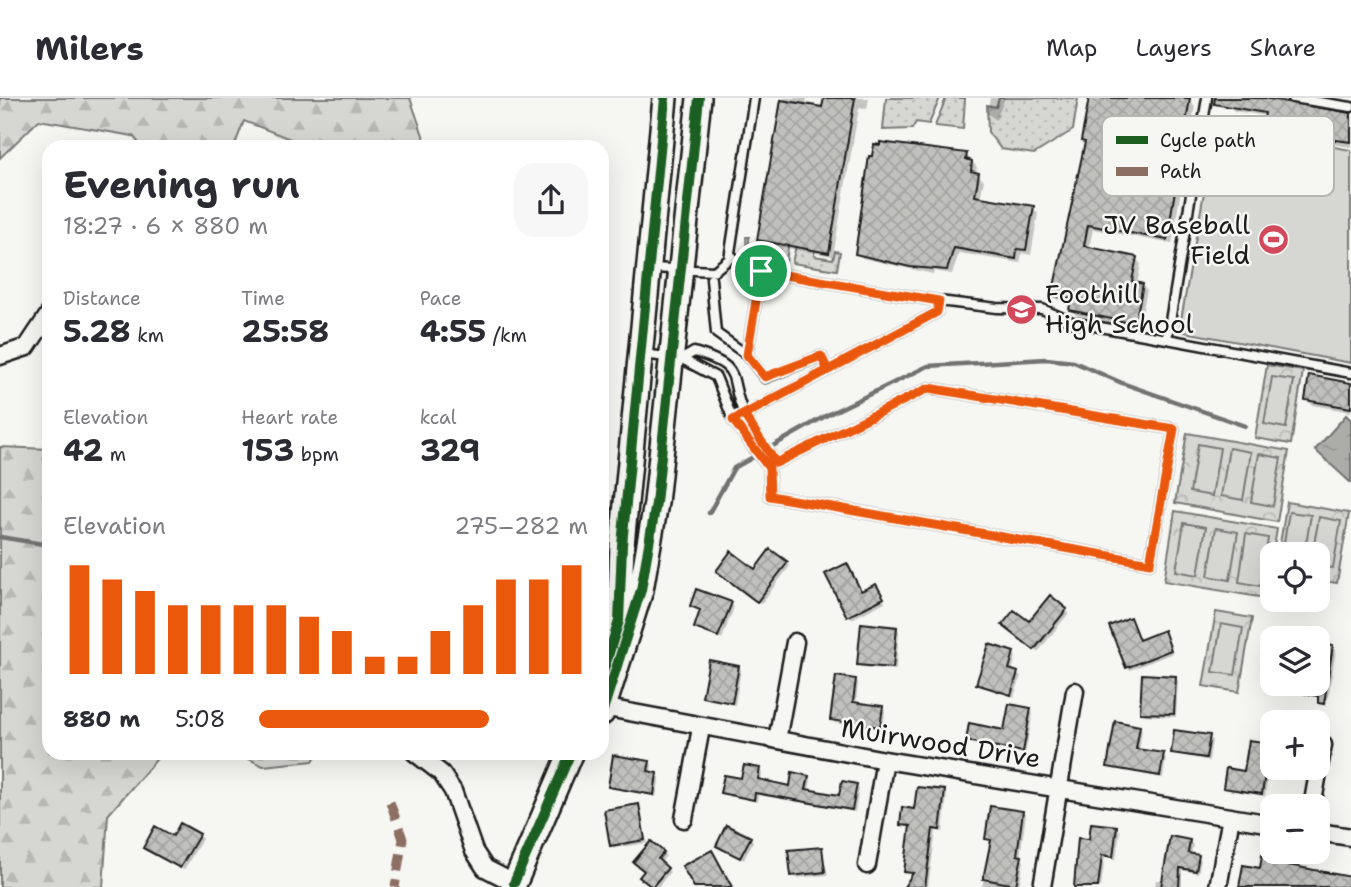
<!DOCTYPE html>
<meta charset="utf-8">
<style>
body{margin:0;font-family:"Shantell Sans",sans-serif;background:#f7f7f7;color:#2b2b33;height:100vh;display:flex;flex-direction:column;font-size:26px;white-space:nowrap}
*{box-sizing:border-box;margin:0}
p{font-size:23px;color:#7c7c81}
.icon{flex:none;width:38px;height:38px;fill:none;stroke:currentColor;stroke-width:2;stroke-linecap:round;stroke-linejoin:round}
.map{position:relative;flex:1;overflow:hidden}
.drawer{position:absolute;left:42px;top:42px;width:567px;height:620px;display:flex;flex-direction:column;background:#fff;border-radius:21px;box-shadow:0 7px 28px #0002}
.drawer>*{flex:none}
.controls{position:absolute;left:1260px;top:444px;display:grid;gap:14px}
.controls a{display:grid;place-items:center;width:70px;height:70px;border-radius:14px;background:#fff;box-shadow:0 7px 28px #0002;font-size:35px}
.pin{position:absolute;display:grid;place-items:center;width:60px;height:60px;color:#fff;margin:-30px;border:4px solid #fff;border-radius:50%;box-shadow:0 2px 7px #0007}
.round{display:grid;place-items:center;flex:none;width:74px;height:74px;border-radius:21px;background:#f7f7f7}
.head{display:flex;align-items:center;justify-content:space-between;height:119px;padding:0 21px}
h1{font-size:38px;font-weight:700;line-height:52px}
.figures{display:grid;grid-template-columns:repeat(3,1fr);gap:10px;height:119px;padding:7px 21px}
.figures div{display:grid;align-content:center}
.figures b{font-size:30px;font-weight:700}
.figures small{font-size:19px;font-weight:400}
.figures p{font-size:19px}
.chart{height:196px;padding:14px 21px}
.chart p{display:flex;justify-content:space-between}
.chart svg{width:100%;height:126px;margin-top:7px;stroke:#ea580c;stroke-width:6}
ul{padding:0 21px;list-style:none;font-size:23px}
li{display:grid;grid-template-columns:112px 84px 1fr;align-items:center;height:52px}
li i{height:18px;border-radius:9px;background:#ea580c}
header{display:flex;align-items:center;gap:42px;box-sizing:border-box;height:98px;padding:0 35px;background:#fff;border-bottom:2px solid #e1e1e2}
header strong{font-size:33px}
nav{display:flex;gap:38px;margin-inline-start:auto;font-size:24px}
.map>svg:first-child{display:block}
</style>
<header>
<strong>Milers</strong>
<nav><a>Map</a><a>Layers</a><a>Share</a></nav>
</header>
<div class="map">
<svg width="1351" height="789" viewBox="0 0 1351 789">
<defs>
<pattern id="grass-dots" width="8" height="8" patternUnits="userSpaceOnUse" patternTransform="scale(1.75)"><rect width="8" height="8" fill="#d6d6d2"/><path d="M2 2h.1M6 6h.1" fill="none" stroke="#b7b7b4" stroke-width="1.8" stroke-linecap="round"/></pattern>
<pattern id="forest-firs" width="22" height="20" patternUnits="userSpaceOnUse" patternTransform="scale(1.75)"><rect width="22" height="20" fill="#d6d6d2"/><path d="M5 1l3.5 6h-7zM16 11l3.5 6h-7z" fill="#b7b7b4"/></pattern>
<pattern id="park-crowns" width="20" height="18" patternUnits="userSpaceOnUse" patternTransform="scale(1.75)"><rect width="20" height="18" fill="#d6d6d2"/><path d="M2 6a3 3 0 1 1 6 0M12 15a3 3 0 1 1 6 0" fill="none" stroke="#b7b7b4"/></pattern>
<pattern id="water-ripples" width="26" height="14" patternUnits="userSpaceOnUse" patternTransform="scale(1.75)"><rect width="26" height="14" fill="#acaca9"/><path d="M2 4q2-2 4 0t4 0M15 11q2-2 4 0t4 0" fill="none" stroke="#939391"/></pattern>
<pattern id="building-cross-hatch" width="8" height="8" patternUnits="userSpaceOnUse" patternTransform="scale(1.75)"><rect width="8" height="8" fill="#c0c0bd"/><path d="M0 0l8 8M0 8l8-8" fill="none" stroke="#a4a4a2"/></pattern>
</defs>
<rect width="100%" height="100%" fill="#f6f6f2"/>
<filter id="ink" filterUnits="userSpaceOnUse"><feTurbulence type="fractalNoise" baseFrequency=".0143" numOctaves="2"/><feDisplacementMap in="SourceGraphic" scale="14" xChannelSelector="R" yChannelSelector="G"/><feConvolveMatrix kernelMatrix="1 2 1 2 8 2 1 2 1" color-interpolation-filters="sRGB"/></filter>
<g filter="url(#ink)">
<path fill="url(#grass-dots)" stroke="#797977" stroke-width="2" d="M886,0h54l-11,26 -13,-2 -4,7 -29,1z
M946,0h19l-2,31 -28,-3z
M999,0h79l-5,32 -39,24 -33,-5 -13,-17 -1,-27 9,2z
M746,139h3v7l19,4 2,-10 19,2 -3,22 -39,-7z
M797,143l18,4 -1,11 19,3 2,-8 5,1 -3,18 -45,-7z"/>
<path fill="url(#forest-firs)" stroke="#797977" stroke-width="2" d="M0,0h410l17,49h-116l-67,-26 -10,26h-92l-9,-11 -94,-16 -39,38z
M0,349l49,2v303l113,1 -54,62 -5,72h-103z
M237,655h81l-5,8 -50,5z"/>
<path fill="url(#park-crowns)" stroke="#797977" stroke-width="2" d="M1267,267l36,6 -12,73 -36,-6z
M1187,335l102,18 -12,71 -102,-19z
M1287,404l62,11 -12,70 -19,-3v-25h-40z
M1175,413l102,18 -12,69 -101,-17z
M1216,514l36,6 -13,74 -36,-6z"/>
<path fill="#d6d6d2" stroke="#797977" stroke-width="2" d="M1216,28l135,24v213l-172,-32z
M1272,279l22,3 -8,48 -22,-4z
M1198,346l22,4 -8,48 -22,-4z
M1229,350l22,4 -8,48 -22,-4z
M1259,356l22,4 -8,48 -22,-4z
M1289,414l22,3 -7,40h-22z
M1319,419l22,4 -8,47 -15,-2v-11h-6z
M1184,425l22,4 -8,48 -22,-4z
M1216,430l22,4 -8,48 -22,-4z
M1246,436l22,4 -7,48 -22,-4z
M1221,526l22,4 -8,47 -22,-3z"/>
<path fill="url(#water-ripples)" stroke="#727271" stroke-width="2" d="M1346,317l5,5v63l-36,-33z"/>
<path fill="#0003" d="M784,0h23l-1,8 18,3 2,-11h43l-2,11 -8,-1 -26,148 -70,-12 -5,-5z
M990,0h15l-9,22 -9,-7z
M1091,0h85l13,2 6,6 -23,138 -79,-15 -4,20 47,10 5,5 -4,20 10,6 -8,38 -63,-13 -5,-5 1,-7 -13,-3 -5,-5 32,-151 -3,-3z
M1231,0h27l93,16v33l-82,-12 -5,-5 2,-14 -32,-5 -5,-6z
M966,57l11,12 -1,7 8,6 -4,19 53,9 5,5 -7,42 -9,-2 -2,10 -61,-10 -7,21 -18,-3 -1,3 -71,-16 -5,-5z
M1351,287v27l-39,-7 -5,-6z
M787,465l3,3 -29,38 -39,-30 33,-2z
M847,467l15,28 14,-7 9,16 -33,17 -4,-3z
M731,506l3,3 -12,32 -26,-12 6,-16 -10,-6z
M1066,512l3,3 -31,39 -30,-24 21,-4z
M1129,521l11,22 23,-9 10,21 -43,17 -3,-3z
M896,530l3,3 -3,39 -34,-3 -3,-3z
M1318,546l18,6 -8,49 -57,-12 1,-9v6h46z
M1013,555l3,4 -4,14 9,5 -7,21 -36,-14z
M738,569l3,3 -6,35 -31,-9z
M1175,580l3,3 -2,36 -31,-2 -3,-3z
M855,582l3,3 -2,21 26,4 3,3 -2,18 -48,-6 -3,-4z
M1030,612l3,3 -8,41 -58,-13 38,-9z
M1139,629l3,3 -3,21 27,7 -3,20 -54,-11z
M1209,639l3,3 -3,21 -36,-8z
M1269,647l3,3 -7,48 -37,-6 -3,-3 20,-14z
M649,664l3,3 -1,8 9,4 -4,20 -46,-11z
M759,672l3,3 -1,9 30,6 17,-11 3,3 -2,11 32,6 15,-11 3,3 -4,23 -97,-17 -1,7 -35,-10z
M944,694l3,3 -4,37 -7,-1 -8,56h-22l8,-12 -8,-4 6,-43 -11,-4z
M638,708l9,37 -32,5 -4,-3z
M1023,714l3,3 -6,42 4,4 -5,26h-37l10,-45 -5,-4z
M1116,730l4,3 -4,28 -11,-2 -4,30h-25z
M199,737l3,4 -18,31 -36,-20 26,-12z
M750,740l3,3 -9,19 -26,-14z
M1189,744l4,3 -2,10 10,5 -3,13 -16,-3v17h-27l1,-7h8z
M651,745l15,13 -6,7 10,9 -12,15h-5l-12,-10 5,-6z
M822,751l6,26 -32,3 -3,-3z"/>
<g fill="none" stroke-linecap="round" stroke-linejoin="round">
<path stroke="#727271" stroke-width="4.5" d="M709,415l25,-45 95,-54 99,-48 118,-7 28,3 48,21 123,43
M0,439l49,8"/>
</g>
<path fill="url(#building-cross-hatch)" stroke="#1c1c1c" stroke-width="2" d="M824,0h31l-26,155 -72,-13 24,-140 41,7z
M1089,0h101l-23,142 -79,-15 -4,21 53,11 -5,24 11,3 -8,40 -66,-14 2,-11 -19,-3 33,-154 -4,-1z
M1215,0h49l87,15v29l-89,-12 3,-17 -51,-9z
M880,44l87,11 -1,6 6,2 -1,10 8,2 -4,23 59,10 -8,44 -9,-1 -1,10 -62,-11 -7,22 -37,-3 -55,-13 14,-98h3l2,-12 6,1z
M1309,277l42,8v25l-46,-8z
M770,451l18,13 -31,40 -41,-31 15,-20 24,18z
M847,465l14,28 15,-7 8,14 -37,19 -22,-43z
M696,491l36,13 -14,35 -24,-9 6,-18 -10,-4z
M1050,497l17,14 -33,41 -32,-25 12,-15 15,11z
M1130,519l9,23 25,-10 7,20 -45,18 -17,-42z
M861,525l36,4 -4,41 -36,-3z
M1318,545l15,2 -9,59 -6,-1v-7l-33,-6v-6h33z
M989,546l25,8 -5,17 9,3 -7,23 -35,-11z
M709,562l30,6 -7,37 -30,-6z
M1142,576l34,2 -2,38 -34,-1z
M836,578l20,3 -3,23 30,4 -3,21 -50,-7z
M1009,606l22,4 -8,44 -57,-11 3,-18 35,7z
M1115,623l25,5 -4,23 28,4 -4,23 -53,-9z
M1174,632l36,5 -4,23 -35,-5z
M1249,642l21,3 -8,51 -39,-6 3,-20 18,3z
M613,657l37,6 -2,10 9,2 -3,22 -46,-8z
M744,667l16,3 -2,11 32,7 2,-14 17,4 -3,13 33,6 3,-14 15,3 -5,26 -97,-17 -1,7 -34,-7 4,-18 17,3z
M917,689l28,3 -5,40 -7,-1 -8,58h-21l9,-14 -9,-1 6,-46 -10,-1 2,-18 12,2z
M639,706l6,36 -35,6 -6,-36z
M990,708l33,5 -6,44 5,1 -6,29 -33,-6 8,-39 -6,-1z
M180,725l20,11 -20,34 -37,-20 12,-22 18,10z
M1091,725l26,3 -4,31 -11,-2 -4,32h-24l4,-49 11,1z
M726,727l25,12 -11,21 -24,-12z
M1170,738l20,4 -2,13 11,2 -3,16 -16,-3 -1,19h-18z
M651,743l13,11 -6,7 10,9 -16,19 -13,-10 5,-6 -11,-9z
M822,749l3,25 -34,4 -3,-26z
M712,752l20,37h-38l-12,-21z
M1262,757l17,4 -1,4 73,14v10h-112l4,-22 17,3z"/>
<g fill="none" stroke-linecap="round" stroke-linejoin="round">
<defs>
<path id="service" d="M1207,0l-40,241 184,34
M1293,0l58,9
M730,156l12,12 19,5
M651,170l63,3 15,-12 25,-161
M711,181l5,54 31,22 18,23 56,-22 7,14
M939,203l58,7 45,1 30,13 95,17
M643,256l39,5 34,18 17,43 36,48 1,28 380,67 24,-134 -245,-41 -153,75c-10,-15 -23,-31 -31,-47 -19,-40 2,-48 -51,-64l-12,7
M742,318l195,-104 2,-11 -178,-30 -14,84"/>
<path id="minor" d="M0,258l27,-9 22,-33
M602,609l283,53 387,64
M777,642l18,-98
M414,654l27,21 12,18 21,60 11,17 29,15
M1312,709l11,-62
M684,721l17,-91
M1318,734l33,5
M867,767l18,-105
M1042,789l33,-196
M1218,789l13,-70"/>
<path id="secondary" d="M615,538l4,-15 3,-76 43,-447
M602,615l39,-123 15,-87 43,-405
M513,789l58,-135"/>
</defs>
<use href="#service" stroke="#1c1c1c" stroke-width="13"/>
<use href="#minor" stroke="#1c1c1c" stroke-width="21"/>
<use href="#secondary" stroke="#1c1c1c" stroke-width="28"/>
<use href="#service" stroke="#f6f6f2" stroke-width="8"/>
<use href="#minor" stroke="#f6f6f2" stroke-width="16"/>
<use href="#secondary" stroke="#f6f6f2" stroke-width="23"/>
<path stroke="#8d6e63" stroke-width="9" stroke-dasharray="18 9" stroke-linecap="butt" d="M390,704l13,37 -8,48"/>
<defs>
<path id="cycleway" d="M602,577l17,-54 3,-76 43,-447
M602,615l39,-123 15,-87 43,-405
M514,785l57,-131"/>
</defs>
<use href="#cycleway" stroke="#f6f6f2" stroke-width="15"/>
<use href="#cycleway" stroke="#1b5e20" stroke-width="10"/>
</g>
</g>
<g fill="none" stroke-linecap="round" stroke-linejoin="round" filter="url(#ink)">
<defs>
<path id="route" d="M761,173l-14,84 18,22 56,-21 7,14 -95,50 36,48 1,28 380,67 24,-134 -245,-41 -153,75 -32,-48 193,-103 2,-11 -178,-30"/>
</defs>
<use href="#route" stroke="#fff" stroke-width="14"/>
<use href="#route" stroke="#ea580c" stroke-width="9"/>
</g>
<defs>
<symbol id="stadium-disc" viewBox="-11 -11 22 22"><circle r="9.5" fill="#d1495b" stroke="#f6f6f2"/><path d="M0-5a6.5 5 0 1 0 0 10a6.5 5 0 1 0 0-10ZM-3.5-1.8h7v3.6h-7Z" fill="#fff"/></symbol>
<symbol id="school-disc" viewBox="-11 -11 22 22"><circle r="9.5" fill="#d1495b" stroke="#f6f6f2"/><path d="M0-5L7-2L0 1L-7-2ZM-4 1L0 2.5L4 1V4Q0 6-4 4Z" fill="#fff"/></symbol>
</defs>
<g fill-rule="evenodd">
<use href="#stadium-disc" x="1256" y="124" width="35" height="35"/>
<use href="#school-disc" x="1004" y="194" width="35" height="35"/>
</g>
<g text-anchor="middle" stroke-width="5" stroke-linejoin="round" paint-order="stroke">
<g font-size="26" fill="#1c1c1c" stroke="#f6f6f2" text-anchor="end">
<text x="1250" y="136">JV Baseball<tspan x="1250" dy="30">Field</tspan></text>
<text x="1045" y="205" text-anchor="start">Foothill<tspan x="1045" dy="30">High School</tspan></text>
</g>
<g font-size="26" fill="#1c1c1c" stroke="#f6f6f2">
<text transform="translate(941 645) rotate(9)" y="9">Muirwood Drive</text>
</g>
</g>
<rect x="1102" y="18" width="232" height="80" rx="10" fill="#f6f6f2" stroke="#b5b5b2" stroke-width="2"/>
<rect x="1116" y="38" width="32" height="8" fill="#1b5e20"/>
<rect x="1116" y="69" width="32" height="9" fill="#8d6e63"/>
<g font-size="19" fill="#1c1c1c">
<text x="1160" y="49">Cycle path</text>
<text x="1160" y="80">Path</text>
</g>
</svg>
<div class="controls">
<a><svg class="icon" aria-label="locate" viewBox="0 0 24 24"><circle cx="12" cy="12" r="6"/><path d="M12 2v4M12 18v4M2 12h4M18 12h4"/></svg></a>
<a><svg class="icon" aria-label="layers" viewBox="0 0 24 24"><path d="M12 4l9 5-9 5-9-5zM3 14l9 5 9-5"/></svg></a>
<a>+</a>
<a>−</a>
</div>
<div class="pin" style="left:761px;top:173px;background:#1e9e55"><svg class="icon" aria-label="arrive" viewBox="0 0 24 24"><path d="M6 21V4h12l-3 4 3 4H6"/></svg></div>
<section class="drawer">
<div class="head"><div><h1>Evening run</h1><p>18:27 · 6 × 880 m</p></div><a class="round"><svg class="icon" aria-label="share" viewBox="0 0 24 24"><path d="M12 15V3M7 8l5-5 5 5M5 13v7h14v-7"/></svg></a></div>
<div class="figures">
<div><p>Distance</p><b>5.28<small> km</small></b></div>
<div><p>Time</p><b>25:58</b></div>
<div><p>Pace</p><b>4:55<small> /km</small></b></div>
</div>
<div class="figures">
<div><p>Elevation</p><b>42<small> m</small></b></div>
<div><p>Heart rate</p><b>153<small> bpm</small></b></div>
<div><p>kcal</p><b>329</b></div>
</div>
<div class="chart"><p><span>Elevation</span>275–282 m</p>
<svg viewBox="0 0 160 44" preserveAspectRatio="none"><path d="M5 44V6M15 44V11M25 44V15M35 44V20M45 44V20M55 44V20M65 44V20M75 44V24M85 44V29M95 44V38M105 44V38M115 44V29M125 44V20M135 44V11M145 44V11M155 44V6"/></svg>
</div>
<ul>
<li><b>880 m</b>5:08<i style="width:70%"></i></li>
</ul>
</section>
</div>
